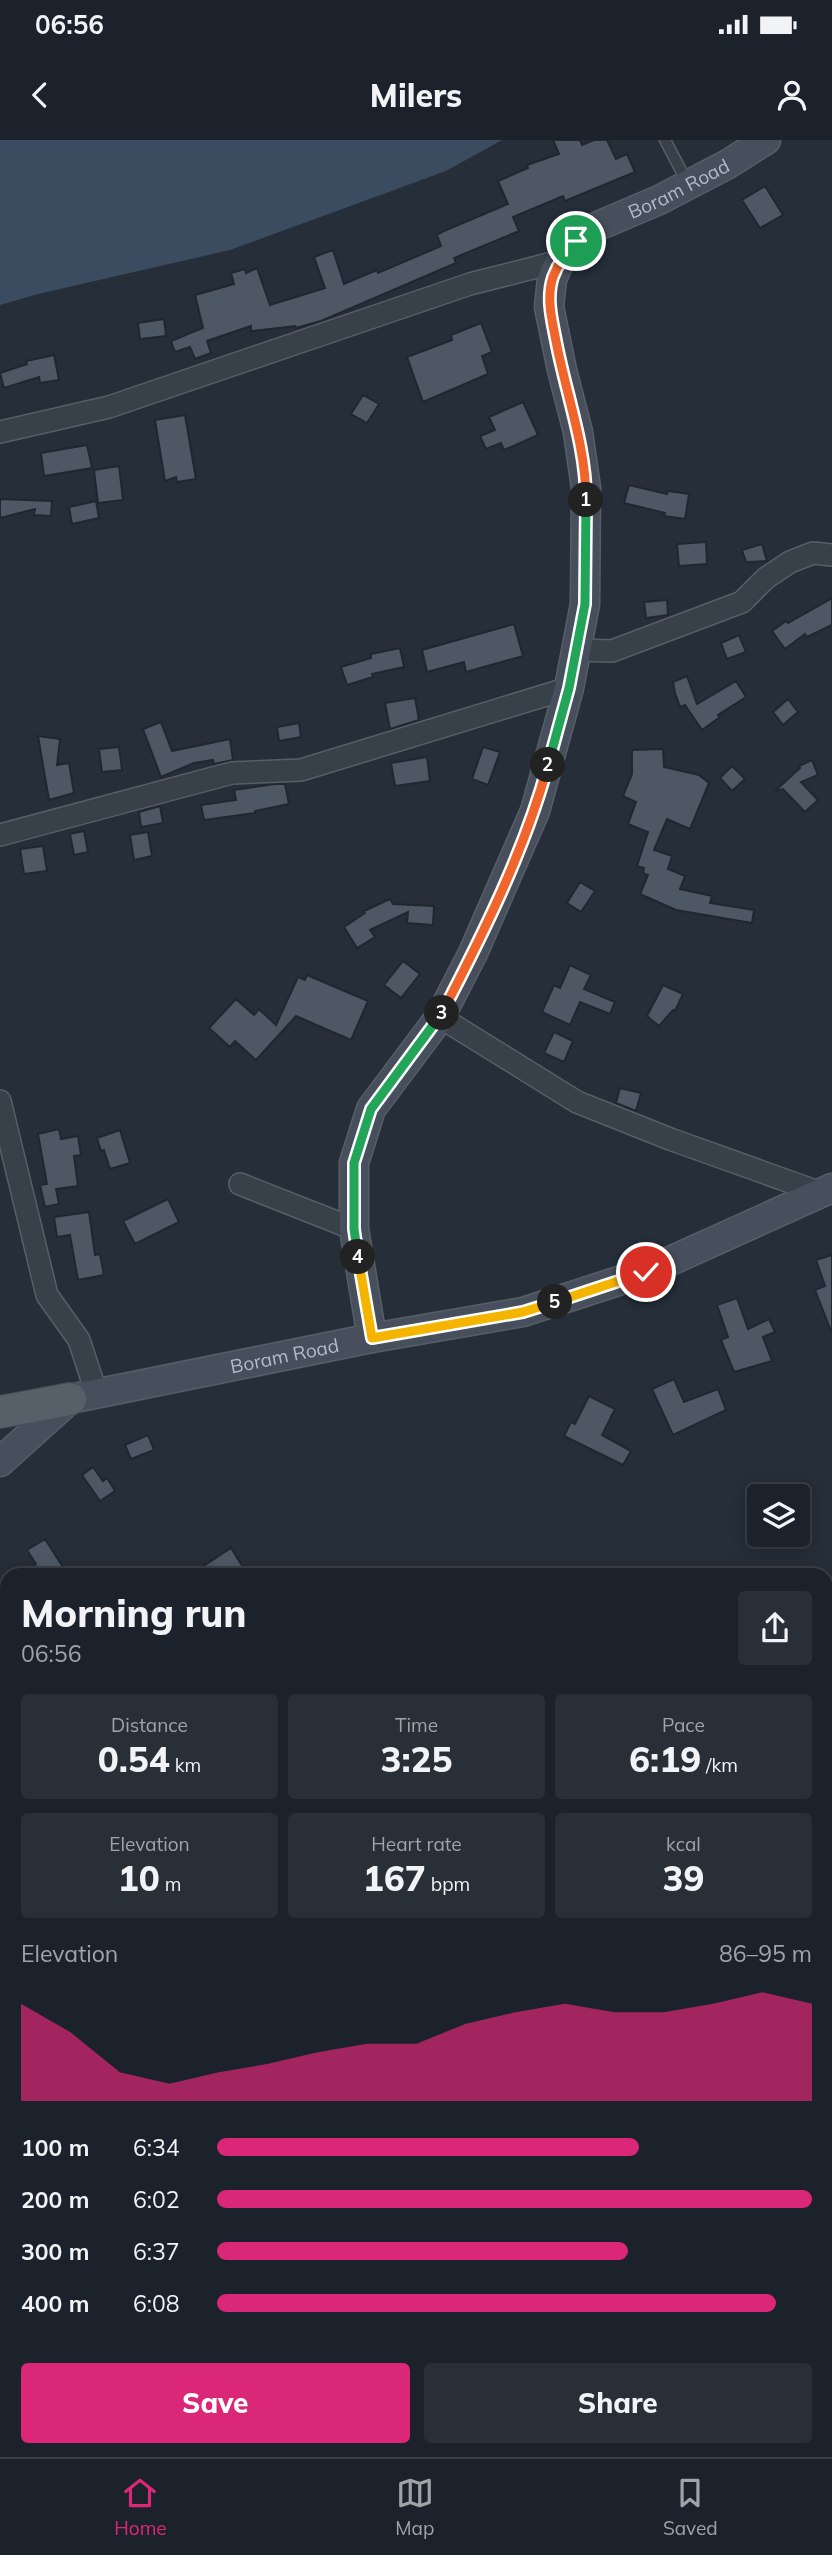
<!DOCTYPE html>
<meta charset="utf-8">
<style>
body{margin:0;font-family:Mulish,sans-serif;background:#292f37;color:#f1f3f6;height:100vh;display:flex;flex-direction:column;font-size:26px;white-space:nowrap}
*{box-sizing:border-box;margin:0}
p{font-size:23px;color:#a0a4a9}
.icon{flex:none;width:38px;height:38px;fill:none;stroke:currentColor;stroke-width:2;stroke-linecap:round;stroke-linejoin:round}
.map{position:relative;flex:1;overflow:hidden}
.panel{position:absolute;left:0px;top:1428px;width:833px;height:889px;display:flex;flex-direction:column;background:#1c222b;border-radius:21px 21px 0 0;box-shadow:0 4px 18px #0003,0 0 0 2px #3a3f47}
.panel>*{flex:none}
.controls{position:absolute;left:747px;top:1344px;display:grid;gap:14px}
.controls a{display:grid;place-items:center;width:63px;height:63px;border-radius:7px;background:#1c222b;box-shadow:0 4px 18px #0003,0 0 0 2px #3a3f47;font-size:35px}
.pin{position:absolute;display:grid;place-items:center;width:60px;height:60px;color:#fff;margin:-30px;border:4px solid #fff;border-radius:50%;box-shadow:0 2px 7px #0007}
.km{position:absolute;width:35px;height:35px;margin:-18px;border-radius:50%;background:#222;color:#fff;font-size:19px;line-height:35px;text-align:center}
.round{display:grid;place-items:center;flex:none;width:74px;height:74px;border-radius:7px;background:#292f37}
.summary{display:flex;align-items:center;justify-content:space-between;height:119px;padding:0 21px}
h1{font-size:38px;font-weight:800;line-height:52px}
.figures{display:grid;grid-template-columns:repeat(3,1fr);gap:10px;height:119px;padding:7px 21px}
.figures div{display:grid;align-content:center;border-radius:7px;background:#292f37;text-align:center}
.figures b{font-size:35px;font-weight:800}
.figures small{font-size:19px;font-weight:400}
.figures p{font-size:19px}
.chart{height:196px;padding:14px 21px}
.chart p{display:flex;justify-content:space-between}
.chart svg{width:100%;height:126px;margin-top:7px;fill:#db2777;opacity:.7}
.action{display:flex;gap:14px;margin-top:auto;padding:14px 21px}
.action a{flex:1;height:80px;border-radius:7px;background:#db2777;color:#fff;font-size:28px;font-weight:800;line-height:80px;text-align:center}
.action a+a{background:#292f37;color:#f1f3f6}
ul{padding:0 21px;list-style:none;font-size:23px}
li{display:grid;grid-template-columns:112px 84px 1fr;align-items:center;height:52px}
li i{height:18px;border-radius:9px;background:#db2777}
.status{display:flex;justify-content:space-between;align-items:center;height:49px;padding:0 35px;background:#1c222b;direction:ltr}
.status svg{height:19px;fill:currentColor}
header{display:flex;justify-content:space-between;align-items:center;height:91px;padding:0 21px;background:#1c222b;font-size:32px;font-weight:800}
.menu{display:flex;justify-content:space-around;align-items:center;height:98px;border-top:2px solid #3a3f47;background:#1c222b;font-size:19px;color:#a0a4a9}
.menu a{display:grid;justify-items:center;gap:4px}
.menu .active{color:#db2777}
.map>svg:first-child{display:block}
</style>
<div class="status"><b>06:56</b><svg viewBox="0 0 49 12"><path d="M0 12V9h3v3zM5 12V6h3v6zM10 12V3h3v9zM15 12V0h3v12zM26 1h20v11H26zM47 4h2v5h-2z"/></svg></div>
<header><svg class="icon" aria-label="back" viewBox="0 0 24 24"><path d="M15 5l-7 7 7 7"/></svg>Milers<svg class="icon" aria-label="person" viewBox="0 0 24 24"><circle cx="12" cy="8" r="4"/><path d="M4 21q1-7 8-7t8 7"/></svg></header>
<div class="map">
<svg width="832" height="2317" viewBox="0 0 832 2317">
<rect width="100%" height="100%" fill="#252e39"/>
<path fill="#3c4c60" d="M0,0h502l-56,31 -216,79 -192,44 -38,11z"/>
<path fill="#4e5864" stroke="#202730" stroke-width="2" d="M553,0h27l2,5 12,-5h13l9,19 11,-5 8,18 -70,29 -2,-5 -50,21 6,14 -65,27 2,5 -135,58 -25,7 -1,-2 -44,5v-5l-44,15 4,12 -16,6 -5,-12 -15,5 -4,-11 32,-13 -8,-33 39,-11 -3,-11 14,-4 1,4 11,-5 13,37 55,-17 -11,-31 19,-7 11,34 33,-14 1,3 63,-27 -4,-11 7,-4 64,-27 -10,-23 30,-13 -1,-3 32,-11z
M765,46l18,29 -23,13 -18,-28z
M164,179l2,17 -26,3 -2,-16z
M481,183l11,29 -10,4 6,18 -65,28 -16,-45 45,-17 -1,-5z
M54,215l5,25 -19,3 -1,-6 -35,11 -4,-15 27,-9 -1,-3z
M363,255l16,9 -12,19 -16,-9z
M523,262l15,33 -34,15 -3,-7 -15,6 -6,-13 15,-6 -6,-13z
M185,275l11,64 -19,3 -1,-5 -11,4 -10,-61z
M87,305l5,23 -48,8 -3,-23z
M119,326l4,34 -25,3 -4,-33z
M629,345l38,9 1,-3 21,3 -4,25 -21,-3 1,-3 -41,-10z
M0,359l52,2 -1,15 -17,-1 1,-6 -35,9z
M96,361l3,17 -27,6 -3,-17z
M706,402l1,22 -28,2 -2,-22z
M762,404l5,17 -21,1 -4,-12z
M832,458v27l-25,12 -2,-3 -20,15 -13,-18 14,-10 2,2z
M667,460l1,15 -22,3 -2,-16z
M514,484l9,32 -57,16 -2,-10 -37,10 -5,-22z
M739,495l7,17 -19,7 -6,-16z
M400,508l4,19 -32,7 1,3 -26,8 -6,-18 30,-9v-4z
M687,536l10,28 39,-23 10,16 -28,18 2,2 -18,13 -17,-25 -5,2 -5,-14 -2,-11z
M415,558l4,22 -29,9 -5,-26z
M788,559l10,13 -15,13 -10,-13z
M161,582l11,29 58,-12 3,21 -19,4 -1,-4 -19,3 -33,14 -18,-48z
M299,583l2,14 -22,4 -2,-14z
M38,596l22,3 -3,26 12,-2 5,30 -25,7z
M119,607l3,23 -20,2 -3,-23z
M483,607l17,5 -12,33 -16,-6z
M663,609l1,18 35,8 10,8 -19,46 -23,-10 -13,31 18,6 -4,13 17,7 -5,13 32,7 -2,7 44,7 -2,13 -76,-13 -36,-16 8,-19 -5,-2 1,-5 -7,-2 11,-34 -20,-8 8,-22 -13,-6 9,-22v-24z
M427,617l3,24 -35,5 -4,-23z
M812,620l6,15 -17,7 17,18 -13,12 -22,-23 -8,2 25,-23 -1,-2z
M732,626l13,13 -13,12 -12,-13z
M275,644h10l4,20 -34,7v2l-51,7 -3,-15 35,-5 -2,-10z
M160,666l3,17 -22,4 -2,-15z
M84,691l4,21 -14,3 -4,-21z
M148,692l4,24 -18,4 -4,-25z
M43,706l4,25 -23,3 -4,-25z
M580,742l15,9 -14,21 -14,-9z
M390,759l3,5 41,2 -1,19 -26,-2 1,-11 -38,18 5,7 -18,11 -13,-21 21,-14 -1,-2z
M403,821l17,13 -19,24 -17,-13z
M570,825l21,10 -7,14 31,13 -5,12 -30,-12 -10,23 -28,-13 12,-27 6,3z
M307,835l61,26 -17,39 -55,-24 -40,44 -21,-19 -5,6 -21,-19 27,-29 18,16 5,-6 17,16 22,-48 7,3z
M663,845l20,9 -8,17 -2,-1 -14,16 -12,-10z
M554,892l19,9 -9,21 -20,-9z
M620,948l21,5 -5,18 -20,-8z
M59,989l2,10 17,-3 3,19 -7,1 4,30 -22,3 3,15 -14,3 -5,-22 7,-1 -9,-50z
M120,990l10,33 -20,6 -6,-19 -3,1 -4,-13z
M168,1059l11,23 -44,22 -12,-23z
M89,1072l6,43 5,-1 4,21 -26,5 -8,-45 -13,2 -3,-20z
M832,1115v76h-1l-16,-41 10,-4 -9,-26z
M737,1158l11,31 21,-10 6,13 -12,5 9,24 -38,11 -13,-32 7,-3 -11,-32z
M674,1239l10,23 34,-13 8,21 -53,25 -21,-46z
M589,1256l26,13 -13,26 29,16 -8,14 -59,-29 7,-14 4,2z
M148,1295l6,15 -23,9 -6,-14z
M93,1327l10,14 4,-3 8,13 -15,10 -18,-26z
M45,1399l23,36h-45l13,-11 -9,-14z
M231,1408l17,27h-58z"/>
<g fill="none" stroke-linecap="round" stroke-linejoin="round">
<defs>
<path id="lane" d="M665,0l23,44"/>
<path id="street" d="M0,292l109,-25 361,-123 90,-23
M577,510l35,1 130,-49 24,-24 24,-16 23,-9 19,2
M0,695l232,-62 69,-3 268,-82
M440,877l137,85 93,37 151,54
M0,961l47,194 32,45 18,55
M240,1044l114,45
M0,1706l7,-3"/>
<g id="secondary">
<path id="s1" d="M372,1198l-18,-109v-66l17,-54 69,-92 33,-64 62,-142 34,-123 16,-84 1,-116 -8,-56 -16,-62 -13,-63 3,-28 8,-18 16,-20 22,-15 61,-26 69,-36 38,-24"/>
<path id="s2" d="M0,1322l70,-63 302,-61 151,-26 123,-40 186,-84"/>
</g>
<path id="primary" d="M0,1272l70,-13"/>
</defs>
<use href="#lane" stroke="#575e67" stroke-width="13"/>
<use href="#street" stroke="#575e67" stroke-width="24"/>
<use href="#secondary" stroke="#575e67" stroke-width="31"/>
<use href="#primary" stroke="#424952" stroke-width="34"/>
<use href="#lane" stroke="#384049" stroke-width="10"/>
<use href="#street" stroke="#384049" stroke-width="21"/>
<use href="#secondary" stroke="#474f5c" stroke-width="28"/>
<use href="#primary" stroke="#575f69" stroke-width="32"/>
</g>
<g fill="none" stroke-linecap="round" stroke-linejoin="round">
<defs>
<path id="split-1" d="M576,101c-9,11 -18,22 -23,36 -7,21 -1,43 3,64 10,53 30,105 30,159"/>
<path id="split-2" d="M548,625l21,-77 16,-84 1,-104"/>
<path id="split-3" d="M442,873c41,-79 82,-161 106,-248"/>
<path id="split-4" d="M358,1117l-4,-28v-66l17,-54 71,-96"/>
<path id="split-5" d="M358,1117l14,81 151,-26 32,-10"/>
<path id="split-6" d="M555,1162l91,-30"/>
</defs>
<use href="#split-1" stroke="#fff" stroke-width="14"/>
<use href="#split-2" stroke="#fff" stroke-width="14"/>
<use href="#split-3" stroke="#fff" stroke-width="14"/>
<use href="#split-4" stroke="#fff" stroke-width="14"/>
<use href="#split-5" stroke="#fff" stroke-width="14"/>
<use href="#split-6" stroke="#fff" stroke-width="14"/>
<use href="#split-1" stroke="#f0652b" stroke-width="9"/>
<use href="#split-2" stroke="#22a559" stroke-width="9"/>
<use href="#split-3" stroke="#f0652b" stroke-width="9"/>
<use href="#split-4" stroke="#22a559" stroke-width="9"/>
<use href="#split-5" stroke="#f5b400" stroke-width="9"/>
<use href="#split-6" stroke="#f5b400" stroke-width="9"/>
</g>
<g text-anchor="middle" stroke-width="6" stroke-linejoin="round" paint-order="stroke">
<g font-size="19" fill="#b4bbc5" stroke="#1e252e">
<text dy="7" stroke="none"><textPath href="#s1" startOffset="1278">Boram Road</textPath></text>
<text dy="7" stroke="none"><textPath href="#s2" startOffset="313">Boram Road</textPath></text>
</g>
</g>
</svg>
<div class="controls">
<a><svg class="icon" aria-label="layers" viewBox="0 0 24 24"><path d="M12 4l9 5-9 5-9-5zM3 14l9 5 9-5"/></svg></a>
</div>
<div class="pin" style="left:576px;top:101px;background:#1e9e55"><svg class="icon" aria-label="arrive" viewBox="0 0 24 24"><path d="M6 21V4h12l-3 4 3 4H6"/></svg></div>
<div class="pin" style="left:646px;top:1132px;background:#d93025"><svg class="icon" aria-label="check" viewBox="0 0 24 24"><path d="M5 12l5 5 9-10"/></svg></div>
<b class="km" style="left:586px;top:360px">1</b>
<b class="km" style="left:548px;top:625px">2</b>
<b class="km" style="left:442px;top:873px">3</b>
<b class="km" style="left:358px;top:1117px">4</b>
<b class="km" style="left:555px;top:1162px">5</b>
<section class="panel">
<div class="summary"><div><h1>Morning run</h1><p>06:56</p></div><a class="round"><svg class="icon" aria-label="share" viewBox="0 0 24 24"><path d="M12 15V3M7 8l5-5 5 5M5 13v7h14v-7"/></svg></a></div>
<div class="figures">
<div><p>Distance</p><b>0.54<small> km</small></b></div>
<div><p>Time</p><b>3:25</b></div>
<div><p>Pace</p><b>6:19<small> /km</small></b></div>
</div>
<div class="figures">
<div><p>Elevation</p><b>10<small> m</small></b></div>
<div><p>Heart rate</p><b>167<small> bpm</small></b></div>
<div><p>kcal</p><b>39</b></div>
</div>
<div class="chart"><p><span>Elevation</span>86–95 m</p>
<svg viewBox="0 0 160 44" preserveAspectRatio="none"><path d="M0 44V10L10 20L20 34L30 38L40 34L50 31L60 27L70 24L80 24L90 17L100 13L110 10L120 13L130 13L140 10L150 6L160 10V44z"/></svg>
</div>
<ul>
<li><b>100 m</b>6:34<i style="width:71%"></i></li>
<li><b>200 m</b>6:02<i style="width:100%"></i></li>
<li><b>300 m</b>6:37<i style="width:69%"></i></li>
<li><b>400 m</b>6:08<i style="width:94%"></i></li>
</ul>
<div class="action"><a>Save</a><a>Share</a></div>
</section>
</div>
<nav class="menu">
<a class="active"><svg class="icon" aria-label="home" viewBox="0 0 24 24"><path d="M3 11l9-7 9 7M6 9v11h12V9"/></svg>Home</a>
<a><svg class="icon" aria-label="map" viewBox="0 0 24 24"><path d="M3 6l6-2 6 2 6-2v14l-6 2-6-2-6 2zM9 4v14M15 6v14"/></svg>Map</a>
<a><svg class="icon" aria-label="saved" viewBox="0 0 24 24"><path d="M7 4h10v16l-5-4-5 4z"/></svg>Saved</a>
</nav>
